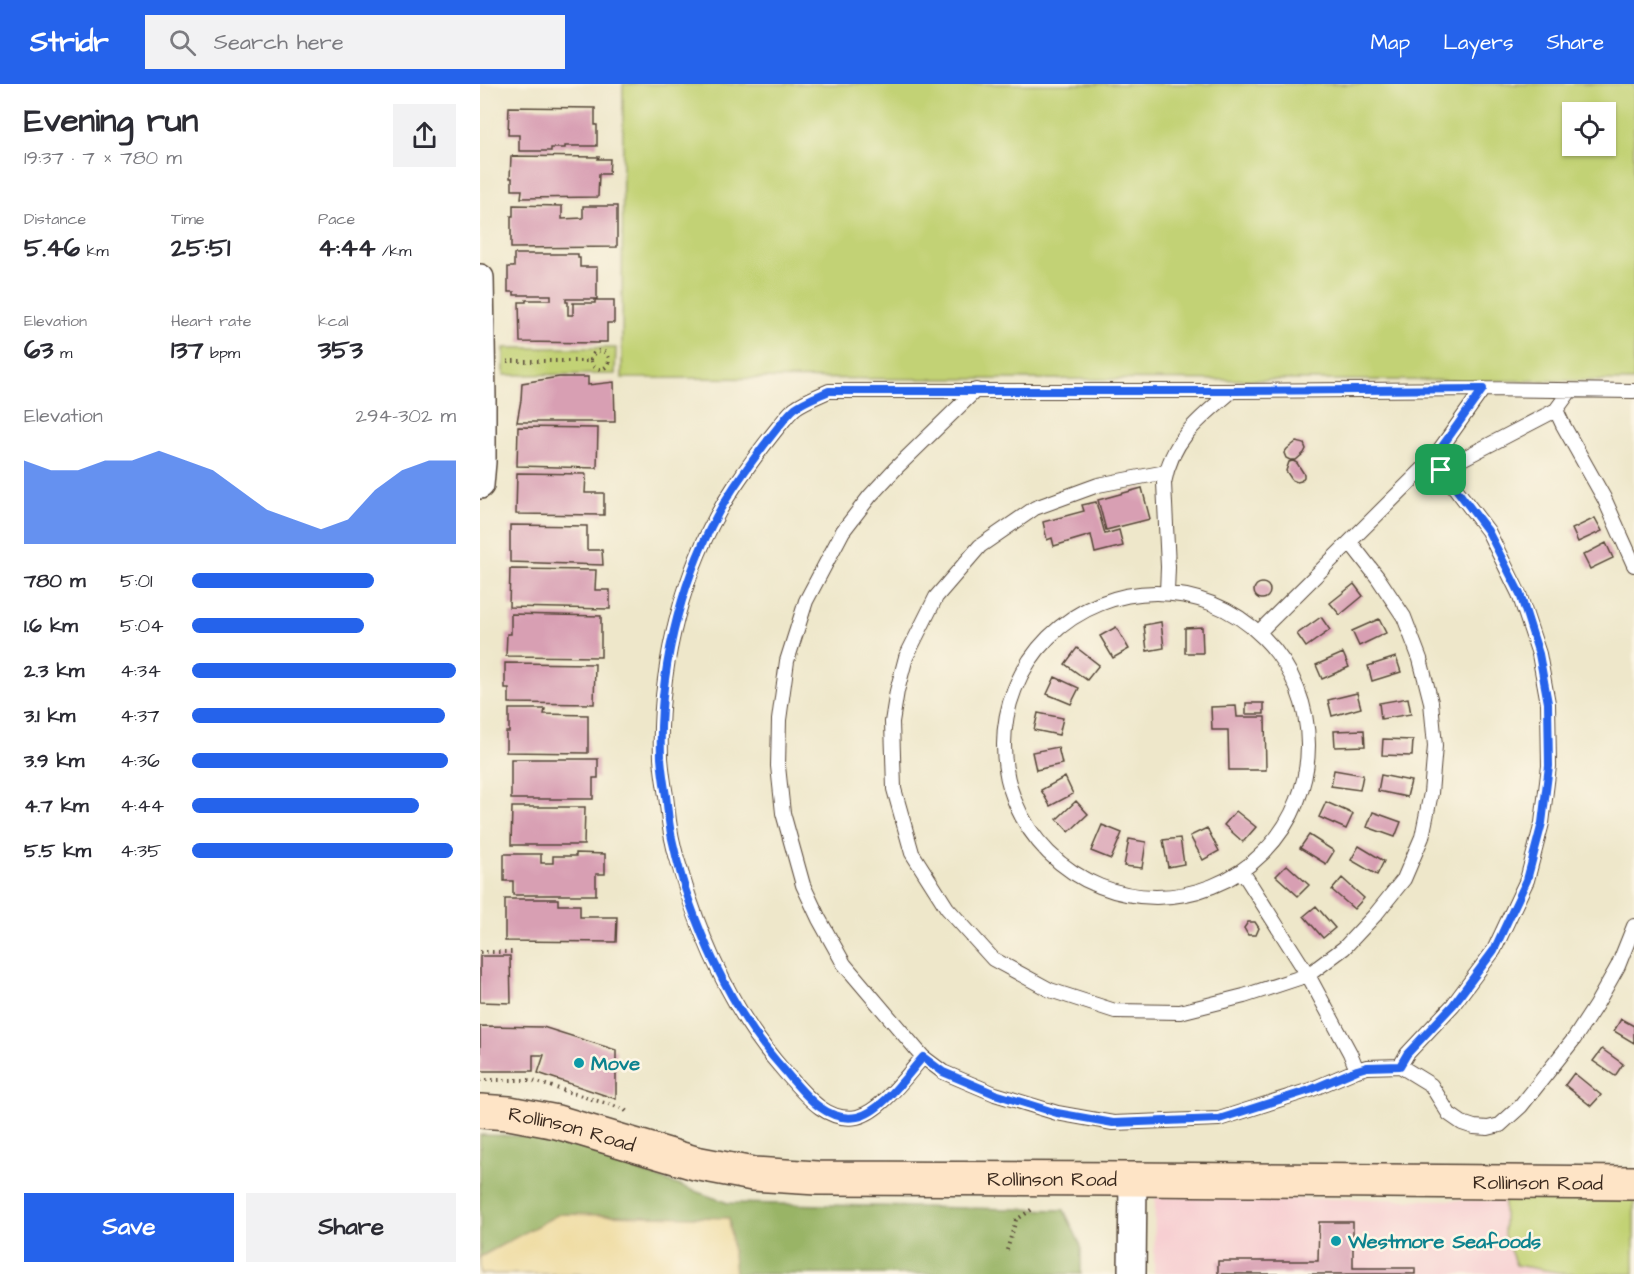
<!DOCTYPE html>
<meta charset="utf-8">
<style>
body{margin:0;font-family:"Architects Daughter",sans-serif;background:#f2f2f3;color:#2b2b33;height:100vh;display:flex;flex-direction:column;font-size:22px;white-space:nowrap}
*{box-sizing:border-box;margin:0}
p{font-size:20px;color:#7c7c81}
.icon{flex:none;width:33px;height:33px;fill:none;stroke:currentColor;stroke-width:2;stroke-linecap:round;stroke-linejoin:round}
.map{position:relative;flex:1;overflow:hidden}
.drawer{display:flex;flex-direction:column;background:#fff;width:480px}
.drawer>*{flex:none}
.controls{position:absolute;left:1082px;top:18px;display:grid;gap:12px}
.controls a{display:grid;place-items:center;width:54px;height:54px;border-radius:0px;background:#fff;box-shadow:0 2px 4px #0004;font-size:30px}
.pin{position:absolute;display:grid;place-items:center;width:51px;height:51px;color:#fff;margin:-26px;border-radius:12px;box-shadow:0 3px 9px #0006}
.round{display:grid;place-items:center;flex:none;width:63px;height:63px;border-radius:0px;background:#f2f2f3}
.headline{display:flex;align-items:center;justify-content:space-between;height:102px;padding:0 24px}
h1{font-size:33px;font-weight:700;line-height:45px}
.stats{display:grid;grid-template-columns:repeat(3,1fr);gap:9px;height:102px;padding:6px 24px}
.stats div{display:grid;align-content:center}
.stats b{font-size:26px;font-weight:700}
.stats small{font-size:16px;font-weight:400}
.stats p{font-size:16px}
.chart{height:168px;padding:12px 24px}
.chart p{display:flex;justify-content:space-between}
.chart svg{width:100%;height:108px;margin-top:6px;fill:#2563eb;opacity:.7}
.button{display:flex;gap:12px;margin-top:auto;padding:12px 24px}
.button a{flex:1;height:69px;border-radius:0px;background:#2563eb;color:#fff;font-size:24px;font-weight:700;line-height:69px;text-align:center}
.button a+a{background:#f2f2f3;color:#2b2b33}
ul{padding:0 24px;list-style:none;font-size:20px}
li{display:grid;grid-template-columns:96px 72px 1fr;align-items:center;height:45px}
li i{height:15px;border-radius:8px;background:#2563eb}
header{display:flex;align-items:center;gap:36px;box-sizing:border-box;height:84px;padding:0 30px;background:#2563eb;color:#fff}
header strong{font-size:28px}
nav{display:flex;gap:33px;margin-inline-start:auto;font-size:21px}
.search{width:420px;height:54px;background:#f2f2f3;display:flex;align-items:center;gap:15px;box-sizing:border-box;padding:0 21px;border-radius:0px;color:#7c7c81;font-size:22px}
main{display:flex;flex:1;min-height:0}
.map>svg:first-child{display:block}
</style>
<header>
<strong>Stridr</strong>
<div class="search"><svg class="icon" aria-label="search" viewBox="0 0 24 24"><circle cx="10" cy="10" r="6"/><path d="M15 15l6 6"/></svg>Search here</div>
<nav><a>Map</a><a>Layers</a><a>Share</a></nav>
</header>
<main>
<section class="drawer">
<div class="headline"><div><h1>Evening run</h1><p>19:37 · 7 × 780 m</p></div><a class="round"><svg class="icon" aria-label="share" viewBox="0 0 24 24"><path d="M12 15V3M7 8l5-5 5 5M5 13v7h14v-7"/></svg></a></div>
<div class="stats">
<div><p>Distance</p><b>5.46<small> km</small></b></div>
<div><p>Time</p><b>25:51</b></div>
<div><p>Pace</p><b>4:44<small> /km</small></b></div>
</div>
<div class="stats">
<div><p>Elevation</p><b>63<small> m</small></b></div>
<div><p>Heart rate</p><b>137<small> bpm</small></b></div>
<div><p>kcal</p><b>353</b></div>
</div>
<div class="chart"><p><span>Elevation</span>294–302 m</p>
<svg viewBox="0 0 160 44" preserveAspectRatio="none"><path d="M0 44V10L10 14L20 14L30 10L40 10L50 6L60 10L70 14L80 22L90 30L100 34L110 38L120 34L130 22L140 14L150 10L160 10V44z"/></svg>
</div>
<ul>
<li><b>780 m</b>5:01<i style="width:69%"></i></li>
<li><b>1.6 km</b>5:04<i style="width:65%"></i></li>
<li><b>2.3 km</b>4:34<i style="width:100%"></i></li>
<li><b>3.1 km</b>4:37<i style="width:96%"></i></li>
<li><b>3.9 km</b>4:36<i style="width:97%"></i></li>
<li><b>4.7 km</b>4:44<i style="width:86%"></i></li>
<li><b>5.5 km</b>4:35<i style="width:99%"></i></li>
</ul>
<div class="button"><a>Save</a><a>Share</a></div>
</section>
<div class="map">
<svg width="1154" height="1190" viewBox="0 0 1154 1190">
<rect width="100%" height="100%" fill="#fcf5e5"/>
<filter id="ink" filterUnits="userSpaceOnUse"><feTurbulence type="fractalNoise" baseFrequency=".0167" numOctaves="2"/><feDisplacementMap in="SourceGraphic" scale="12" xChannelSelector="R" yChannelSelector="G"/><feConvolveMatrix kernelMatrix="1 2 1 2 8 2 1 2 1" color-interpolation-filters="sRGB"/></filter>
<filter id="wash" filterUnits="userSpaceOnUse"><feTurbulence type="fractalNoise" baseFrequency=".008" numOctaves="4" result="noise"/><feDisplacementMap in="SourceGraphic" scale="24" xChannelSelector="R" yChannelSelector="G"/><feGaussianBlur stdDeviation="1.35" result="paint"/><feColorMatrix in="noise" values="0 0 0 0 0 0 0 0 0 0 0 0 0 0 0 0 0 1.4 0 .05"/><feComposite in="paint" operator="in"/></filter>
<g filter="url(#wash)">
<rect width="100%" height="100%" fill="#eee7ca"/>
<path fill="#f7cfd2" d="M675,1113l479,5v72h-480z"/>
<path fill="#c2d275" stroke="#7e7e4a" stroke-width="1.5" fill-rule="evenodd" d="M143,0h1011v297l-1012,-3zM1092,28h33v34h-33z
M24,264h112l-1,26 -111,1z
M1024,1111l130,2v77h-66l-52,-9 -12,-30z"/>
<path fill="#99b466" stroke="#6a6f42" stroke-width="1.5" d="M0,1051l41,1 64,12 59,25 84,30 336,7 17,36v28h-346l-6,-56 -170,-4 -79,43z"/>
<path fill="#eeda9e" stroke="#94825e" stroke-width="1.5" d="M79,1130l170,4 6,56h-255v-17z"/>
<g id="blocks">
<path fill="#d89fb3" d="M29,23l86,1v17h2v21h-32v2h-14v3h-32v-16h-11z
M31,72l88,1 -1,2h12l-1,15h-10l-1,23 -77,1 1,-8h-10v-12h-2z
M33,121l49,1v13l21,-1v-12h34v41l-106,1v-32h2z
M34,170h64v4h2v9h17v32h-31v3h2v13h5v-12h22v-3h19v23h-7v19h-9v1l-78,-1 -1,-40h7v-2h25v-5h-37v-3h-6v-25h6z
M79,293h29v8l26,-3 1,40h-98l4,-22 1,-17z
M38,343l80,1 -1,40 -80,-2z
M816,358l8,2 2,5 -2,4 -8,7h-6l-4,-2 -2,-5 3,-4z
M813,377l4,2 7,11v3l-3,4 -4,1 -5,-2 -6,-9 3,-9z
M37,389l69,1 -1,19h19v22l-88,-1z
M662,404l8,31 -44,11 -8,-30z
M616,418l9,32 14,-4 4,16 -28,7 -4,-18 -37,11 -2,-8 -5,2 -4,-18 41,-11 -2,-6z
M1115,434l7,13 -24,11 -6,-13z
M30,441l77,1v24h15l1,15 -93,-3z
M1126,459l7,15 -23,11 -7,-14z
M30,485l86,1 -1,20h15v19l-101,-2z
M774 507a8 8 0 1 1 16 0a8 8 0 1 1-16 0Z
M874,500l9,12 -23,19 -10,-12z
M31,530l90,2v41l-95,-1 1,-22h4z
M841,533l9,13 -24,17 -9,-13z
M899,535l7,14 -27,13 -7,-15z
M681,538l3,26 -17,3 -3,-26z
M636,543l13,22 -16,9 -13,-22z
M722,543l1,26h-18v-25z
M597,564l22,17 -12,15 -22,-16z
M863,569l6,14 -27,12 -6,-14z
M916,573l5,15 -29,9 -4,-15z
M25,579l90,1 -1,40 -85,-1v-14h-4z
M575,593l24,11 -8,16 -24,-10z
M877,609l4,15 -29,8 -4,-16z
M928,614l3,16 -30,5 -2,-16z
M766,619h18v11h-18z
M756,622l1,11h28l1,53h-37l-1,-40h-16l-1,-23z
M29,625h36l-1,5 44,1v38l-82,-1v-20h3z
M558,629l25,5 -4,17 -25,-5z
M884,646l1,16 -30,1 -1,-16z
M903,655l30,1 -1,16 -30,-1z
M578,663l4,17 -26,6 -4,-18z
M31,675h87v19h-5v21h-82z
M854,686l29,5 -3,15 -29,-4z
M901,691l30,6 -4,16 -29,-6z
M585,693l8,17 -23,12 -9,-16z
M596,717l12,13 -19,18 -12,-13z
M846,718l27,12 -7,15 -27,-12z
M32,723h73l-1,38h-73z
M756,727l20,16 -13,15 -19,-17z
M893,728l28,10 -6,15 -28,-10z
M622,741l20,8 -11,26 -20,-8z
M727,744l12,23 -16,9 -13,-24z
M829,751l25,16 -8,13 -26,-16z
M700,754l4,26 -16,3 -5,-27z
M649,755l17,3 -4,26 -18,-2z
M879,762l25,15 -7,14 -26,-15z
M96,769l29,1v20h-9v21h-83v-14h-9v-27h37v9h12v-7h23z
M807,781l22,20 -11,11 -22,-20z
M862,794l22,20 -10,11 -22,-19z
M25,815h53v6h22v12h37l-1,25 -111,-1z
M836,822l19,22 -12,10 -19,-22z
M768,838h7l4,6 -3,7h-8l-4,-7z
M0,872h30l1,47 -31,-1z
M1141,935l13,7v17l-20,-12z
M0,942l63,1 73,23v49l-78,-26 6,-18h-11v16h-53z
M1122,965l21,15 -8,12 -22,-15z
M1094,989l27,22 -10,11 -26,-21z
M839,1138h34v46h62v6h-197v-13h100z"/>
</g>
</g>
<g filter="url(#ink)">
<use href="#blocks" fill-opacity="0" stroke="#564638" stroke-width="1.5"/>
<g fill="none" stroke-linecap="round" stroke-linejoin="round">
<defs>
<path id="lane" d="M496,306l-80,78 -26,28 -27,35 -37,70 -19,60 -8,59 -1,46 5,47 20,72 16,34 25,45 79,93 20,15 52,22 62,19 56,10 106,-4 91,-29 47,-20
M1090,307l-14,19 7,15 41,73 30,67
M961,386l115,-60
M686,388l-68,13 -63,23 -55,38 -44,51 -30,60 -9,34 -5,31 2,67 18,64 35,55 46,51 57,31 65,21 65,1 64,-16 64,-21 36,-27 31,-33 29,-36 18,-42 9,-44 4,-47 -4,-44 -11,-43 -16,-42 -26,-39 -28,-36
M687,508l1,-25 -4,-84c8,-44 35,-64 68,-92
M524 661a152 152 0 1 1 304 0a152 152 0 1 1-304 0Z
M782,545l171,-170 50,-70
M762,787l66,104 42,78 7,17 10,-3 33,-1 31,19 18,29 13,9 12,4 14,1 12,-3 21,-19 53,-67 22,-34 22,-39 16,-40
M443,973c-16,18 -42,55 -66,60 -32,6 -54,-25 -73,-46 -49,-55 -81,-126 -102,-196 -3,-11 -7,-21 -9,-32 -4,-15 -5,-32 -7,-47 -2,-12 -4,-25 -5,-38 -3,-91 22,-194 73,-271 14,-21 29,-41 45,-61 5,-6 10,-13 16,-18 9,-7 23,-12 34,-17h403l251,-2 151,2
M920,982l7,-12 46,-49 41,-55 33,-70 15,-57 7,-57 -1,-63 -9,-49 -20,-60 -31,-63 -55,-72"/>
<path id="street" d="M0,194l2,122v62l-2,23
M652,1190l1,-95"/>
<g id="secondary">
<path id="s1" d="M0,1027l29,2 48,9 138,41 58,11 64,4 316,1 501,4"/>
</g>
</defs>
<use href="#lane" stroke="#564638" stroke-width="16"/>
<use href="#street" stroke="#564638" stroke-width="30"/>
<use href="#secondary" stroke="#564638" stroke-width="36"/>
<path stroke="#564638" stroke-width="4" stroke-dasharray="1.5 4.5" stroke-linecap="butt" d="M111 276a9 9 0 1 1 18 0a9 9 0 1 1-18 0Z
M27,277h84
M0,868h34
M0,996h50l94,29 3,3
M527,1166l9,-30 18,-12"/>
<use href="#lane" stroke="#fff" stroke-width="14"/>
<use href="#street" stroke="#fff" stroke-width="27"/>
<use href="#secondary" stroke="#fee4c6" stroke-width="33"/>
</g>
</g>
<g fill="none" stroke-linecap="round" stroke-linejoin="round" filter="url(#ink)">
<defs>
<path id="route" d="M1003,305l-50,70 55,72 32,63 19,60 9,49 1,63 -7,57 -15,57 -33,70 -41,55 -46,49 -7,12 -33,1 -10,3 -47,20 -91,29 -106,4 -56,-10 -62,-19 -52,-22 -20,-15c-16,18 -42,56 -66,60 -32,6 -54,-25 -72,-46 -54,-59 -95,-150 -112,-228 -4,-15 -5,-32 -7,-47 -2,-12 -4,-25 -5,-38 -3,-91 22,-194 73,-271 14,-21 29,-41 45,-61 5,-6 10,-13 16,-18 9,-7 23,-12 34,-17h403z"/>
</defs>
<use href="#route" stroke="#fff" stroke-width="12"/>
<use href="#route" stroke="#2563eb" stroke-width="8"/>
</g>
<g fill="#0f9aa8" stroke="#fcf5e5" stroke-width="2">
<circle cx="99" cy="979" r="6"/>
<circle cx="856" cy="1157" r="6"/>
</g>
<g text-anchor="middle" stroke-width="5" stroke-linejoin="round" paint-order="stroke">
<g font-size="20" font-weight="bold" fill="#0d838f" stroke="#fcf5e5" text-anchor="start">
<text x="111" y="986">Move</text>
<text x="868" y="1164">Westmore Seafoods</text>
</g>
<g font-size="20" fill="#3b2a1e" stroke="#fcf5e5">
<text dy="7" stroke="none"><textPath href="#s1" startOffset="94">Rollinson Road</textPath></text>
<text dy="7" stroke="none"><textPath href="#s1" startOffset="580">Rollinson Road</textPath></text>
<text dy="7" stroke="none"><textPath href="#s1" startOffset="1066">Rollinson Road</textPath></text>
</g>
</g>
</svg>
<div class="controls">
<a><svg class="icon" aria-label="locate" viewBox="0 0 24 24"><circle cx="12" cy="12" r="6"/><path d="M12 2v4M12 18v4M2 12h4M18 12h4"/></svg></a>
</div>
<div class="pin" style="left:961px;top:386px;background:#1e9e55"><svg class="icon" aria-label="arrive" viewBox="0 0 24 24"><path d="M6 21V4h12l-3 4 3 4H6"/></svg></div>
</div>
</main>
